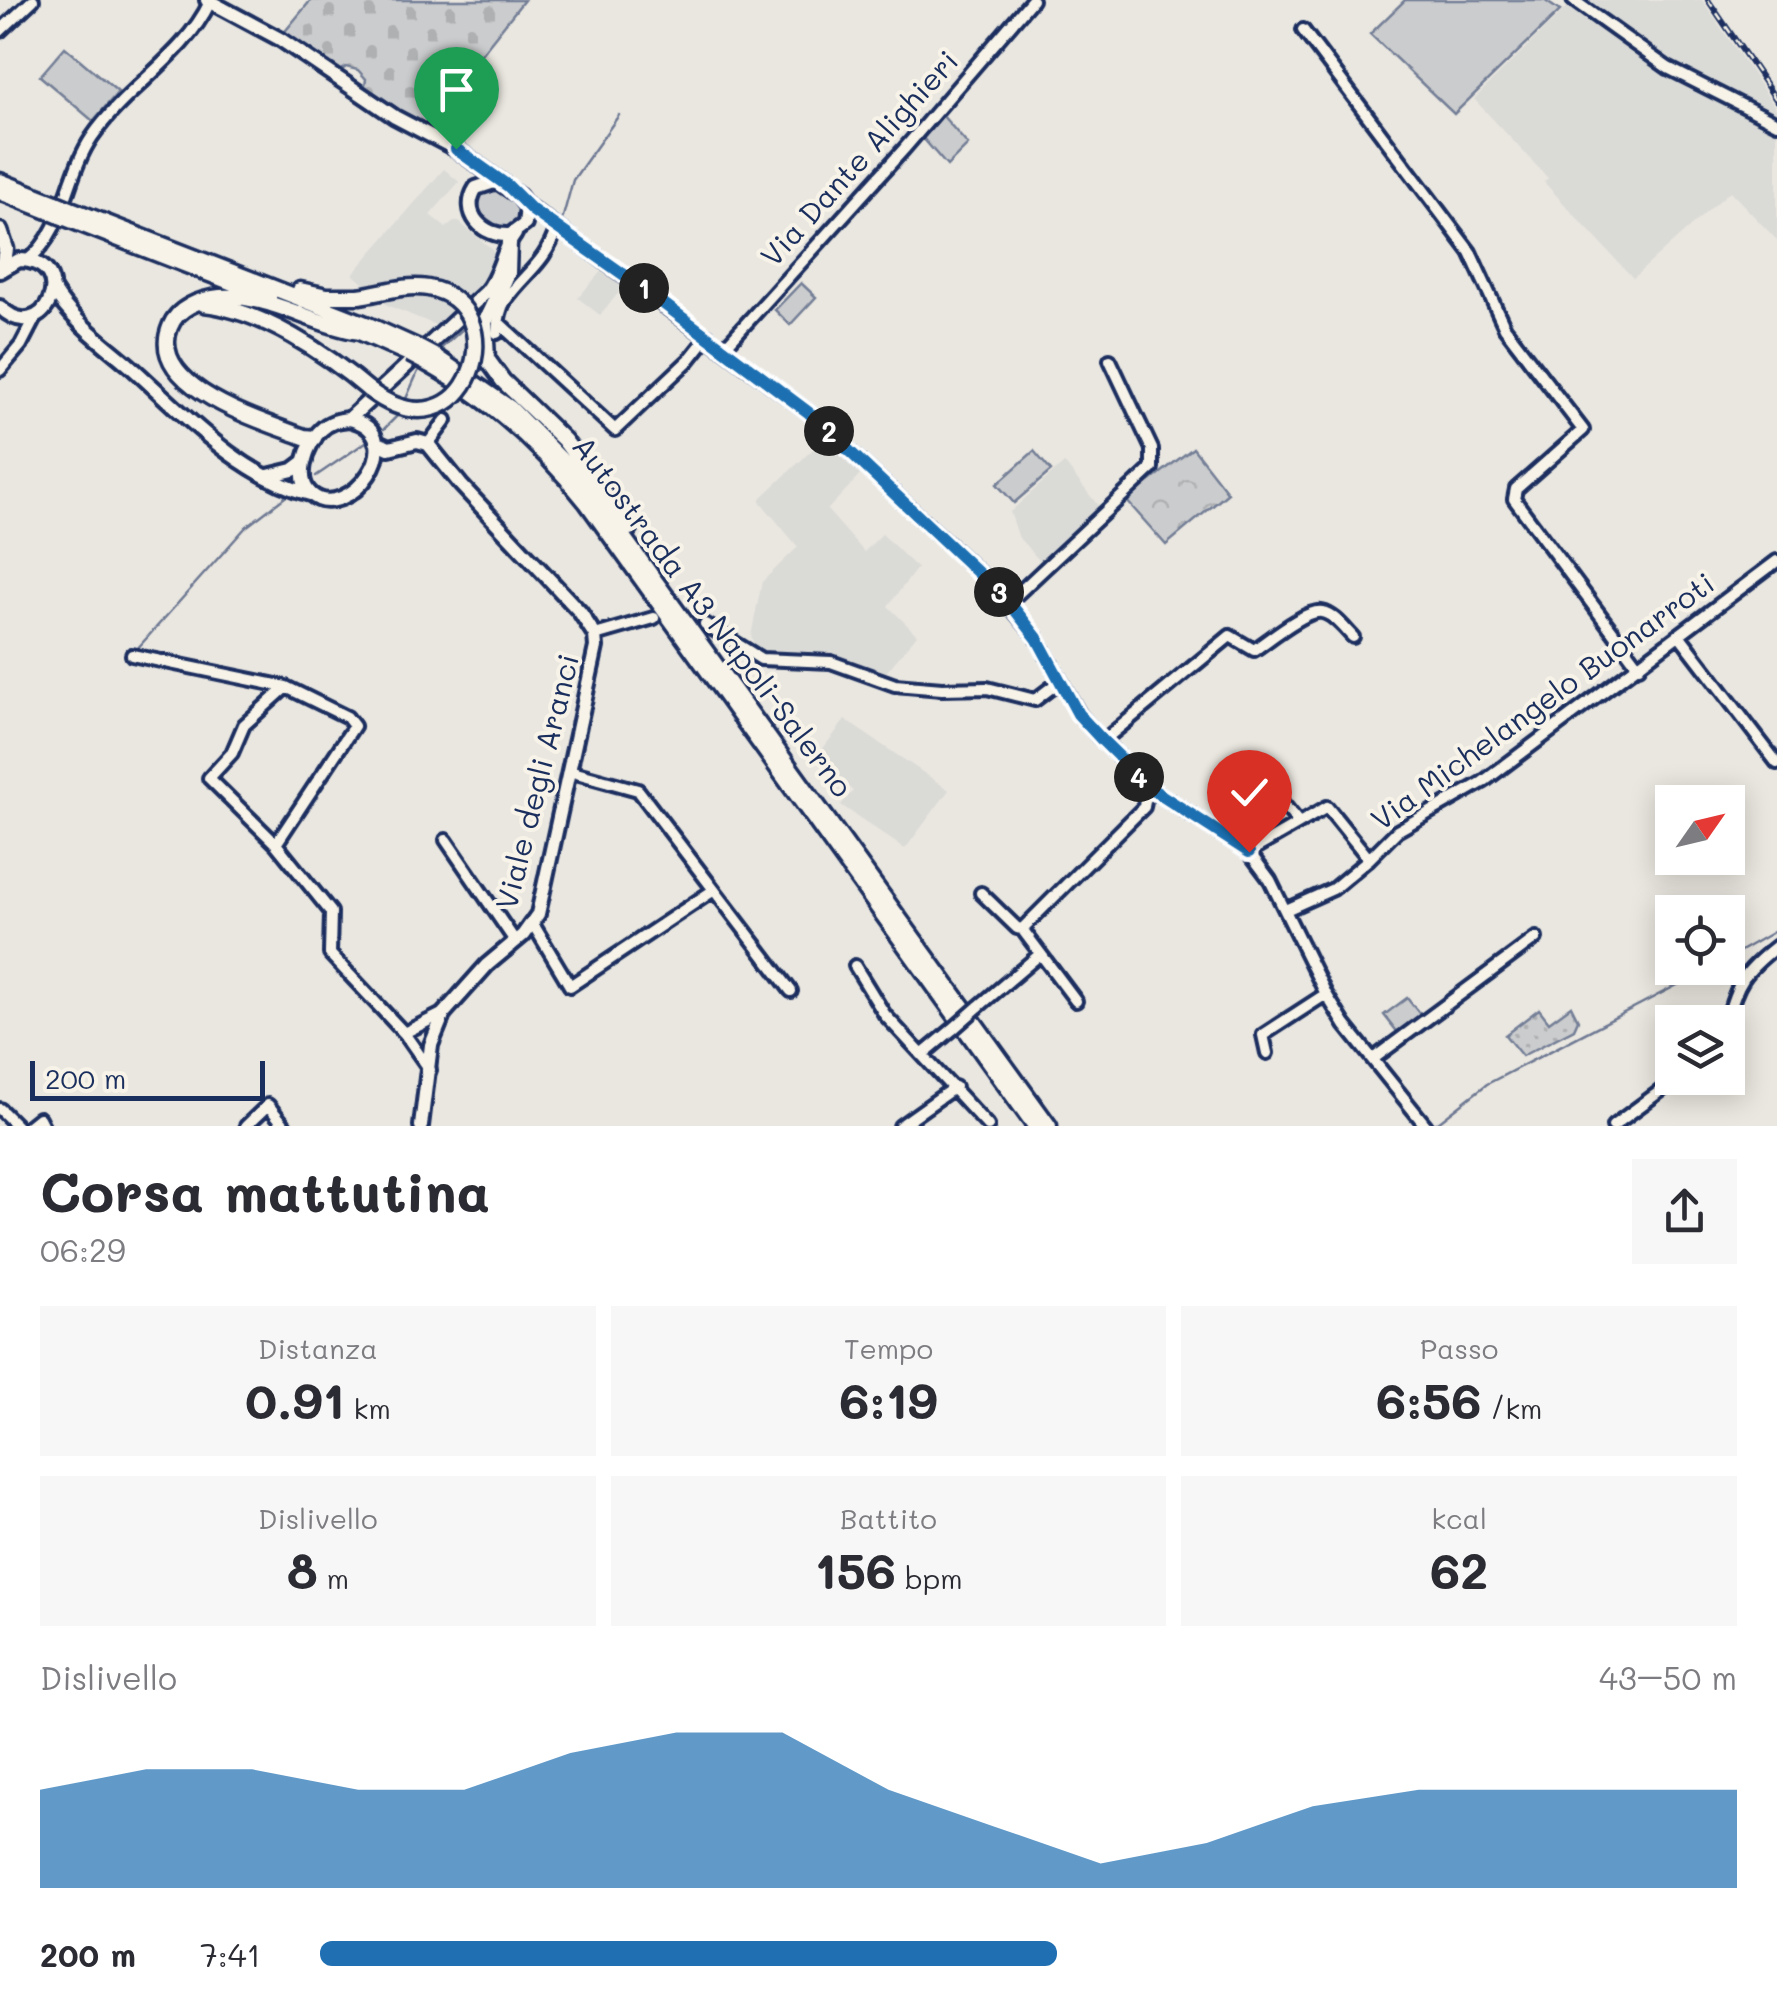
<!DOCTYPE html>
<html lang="it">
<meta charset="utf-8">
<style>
body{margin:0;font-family:Mali,sans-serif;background:#f7f7f7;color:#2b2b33;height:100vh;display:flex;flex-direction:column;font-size:38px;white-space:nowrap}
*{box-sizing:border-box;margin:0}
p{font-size:32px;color:#7c7c81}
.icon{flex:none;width:55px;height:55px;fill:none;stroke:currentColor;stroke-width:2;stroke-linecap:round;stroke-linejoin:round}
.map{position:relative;height:1126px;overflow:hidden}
.drawer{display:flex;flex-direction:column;background:#fff;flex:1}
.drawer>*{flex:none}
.needle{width:65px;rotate:56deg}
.tools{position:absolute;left:1655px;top:785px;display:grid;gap:20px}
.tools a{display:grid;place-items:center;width:90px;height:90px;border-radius:0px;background:#fff;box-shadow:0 5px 25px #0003;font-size:50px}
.scale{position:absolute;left:30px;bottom:25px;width:235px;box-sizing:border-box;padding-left:10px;border:5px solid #1b2f5e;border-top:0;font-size:28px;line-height:35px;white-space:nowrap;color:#1b2f5e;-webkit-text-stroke:8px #f7f3e8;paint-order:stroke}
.pin{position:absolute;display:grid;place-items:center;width:85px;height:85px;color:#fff;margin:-102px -42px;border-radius:50% 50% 50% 0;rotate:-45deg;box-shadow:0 0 10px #0007}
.pin .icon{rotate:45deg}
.km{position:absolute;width:50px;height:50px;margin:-25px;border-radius:50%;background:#222;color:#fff;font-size:28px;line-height:50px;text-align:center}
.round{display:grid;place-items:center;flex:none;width:105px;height:105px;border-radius:0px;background:#f7f7f7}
.summary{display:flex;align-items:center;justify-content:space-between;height:170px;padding:0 40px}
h1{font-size:55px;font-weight:800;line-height:75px}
.metrics{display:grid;grid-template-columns:repeat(3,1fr);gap:15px;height:170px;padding:10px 40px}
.metrics div{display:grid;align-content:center;border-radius:0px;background:#f7f7f7;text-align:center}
.metrics b{font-size:50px;font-weight:800}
.metrics small{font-size:28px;font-weight:400}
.metrics p{font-size:28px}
.chart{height:280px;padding:20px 40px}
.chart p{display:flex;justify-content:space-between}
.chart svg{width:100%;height:180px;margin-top:10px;fill:#1f6fb2;opacity:.7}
ul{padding:0 40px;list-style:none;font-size:32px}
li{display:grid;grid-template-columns:160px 120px 1fr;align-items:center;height:75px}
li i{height:25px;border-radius:12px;background:#1f6fb2}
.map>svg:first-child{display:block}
</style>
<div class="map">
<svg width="1777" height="1126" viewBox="0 0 1777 1126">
<defs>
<pattern id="forest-crowns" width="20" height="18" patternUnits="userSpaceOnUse" patternTransform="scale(2.5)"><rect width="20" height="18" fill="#cbcccd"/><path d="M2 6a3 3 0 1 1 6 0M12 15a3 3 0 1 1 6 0" fill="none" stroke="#aeb0b2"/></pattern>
<pattern id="cemetery-stones" width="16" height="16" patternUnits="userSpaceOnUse" patternTransform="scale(2.5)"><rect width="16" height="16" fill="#cbcccd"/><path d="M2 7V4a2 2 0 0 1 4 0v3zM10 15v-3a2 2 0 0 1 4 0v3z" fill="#aeb0b2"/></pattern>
<pattern id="garden-dots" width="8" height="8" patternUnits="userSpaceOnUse" patternTransform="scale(2.5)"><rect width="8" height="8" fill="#cbcccd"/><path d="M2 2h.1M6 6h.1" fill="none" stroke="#aeb0b2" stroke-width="1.8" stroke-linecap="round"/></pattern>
</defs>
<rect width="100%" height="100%" fill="#eae7e0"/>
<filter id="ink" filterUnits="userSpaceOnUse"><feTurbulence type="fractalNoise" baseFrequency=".01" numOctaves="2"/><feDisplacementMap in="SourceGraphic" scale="20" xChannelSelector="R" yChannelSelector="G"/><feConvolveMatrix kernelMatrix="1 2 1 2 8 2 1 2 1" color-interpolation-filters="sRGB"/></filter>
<g filter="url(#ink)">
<path fill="#dadad6" d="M1574,0h128l75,110v130l-47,-49 -97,87 -89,-96 4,-4 -74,-79z
M444,169l15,13 -29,33 16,13 8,-6h5l34,28v10l-7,21 -48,45 -51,-21 -34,-31z
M604,268l22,16 -26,31 -22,-17z
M826,437l37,35 -36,38 37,42 18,-18 35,34 -29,38 29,29 -35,42 -38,-18 -86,-5 -7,-18 11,-54 36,-35 -39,-47z
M1064,463l36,45 -59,54 -22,-24 -9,-26z
M845,720l104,70 -44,59 -64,-44 12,-14 -38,-32z"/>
<path fill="#cbcccd" stroke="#737e96" stroke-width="2.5" d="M1405,0h139l16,11 -106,103 -84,-80z
M65,47l53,45 -25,29 -53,-45z
M942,115l26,30 -21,21 -25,-29z
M493,187l26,19 1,15 -6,6 -12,3 -25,-19v-15z
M801,283l15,14 -26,28 -15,-15z
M1034,451l17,20 -37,32 -17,-19z
M1407,998l15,19 -23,17 -15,-19z"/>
<path fill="url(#forest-crowns)" stroke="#737e96" stroke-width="2.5" d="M1193,448l35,45 -62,52 -40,-45z"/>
<path fill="url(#cemetery-stones)" stroke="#737e96" stroke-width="2.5" d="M311,0h213l-100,126 -60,-35 2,-12 -8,-9 -12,-3 -8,6 -56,-38z"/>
<path fill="url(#garden-dots)" stroke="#737e96" stroke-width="2.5" d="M1571,1006l7,14 -4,9 -52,27 -17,-21 34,-26 10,13z"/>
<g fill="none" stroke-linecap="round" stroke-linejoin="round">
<path stroke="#6d7892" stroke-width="2.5" d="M561,224l12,-44 46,-65
M513,281l17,-17
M437,352l28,-25
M405,401l15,-34
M384,429l16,-16
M316,476l50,-34
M136,650l110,-123 43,-33
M1728,958l49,-28
M1433,1126l54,-42 223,-116"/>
<path stroke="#c1c2c6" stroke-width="10" stroke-dasharray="10 5" stroke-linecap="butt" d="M654,618l51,6"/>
<defs>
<path id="minor" d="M1573,0l95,68 109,55
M1303,30l167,222 35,76 78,102 -67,59 -2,10 125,168
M0,31l33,-31
M526,204l282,208 185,174 44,52 42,76 18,21 56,55 96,62 21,28 56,114 19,31 81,101
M28,260c37,-29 38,-85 64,-123 34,-50 92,-80 118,-135
M498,322l117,108 74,-70 19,-24
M497,333c1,-10 2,-23 8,-32 20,-29 40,-36 52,-74
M723,349l181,-200 128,-149
M0,370l21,-25 15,-29
M428,444l18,-24
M1009,602l143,-134v-19l-42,-89
M705,624l56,35 70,3 64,23 47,4 45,-1 48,12 25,-19
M595,635l59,-17
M1680,636l97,127
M132,655l154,32 61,30 7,9 -78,118 55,68 -1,42 74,79
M1103,741l127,-105 24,14c14,-9 52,-41 68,-38 12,2 23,17 31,25
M569,771l69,19 153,201
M1262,778l36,44
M446,840l69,101
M276,844l-67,-66 23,-25 12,-28 42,-38
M1249,852l78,-45 42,52
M981,893l36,35 5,1
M1286,910l47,-21 36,-30 28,-28 86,-49 294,-221
M533,924l37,62 144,-96
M855,966l30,49 103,111
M1076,1001l-54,-72 122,-122 1,-7 8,-10
M978,1007l61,-52
M1727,1022c9,-39 18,-51 50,-76
M1267,1053l-4,-18 63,-41
M923,1054l30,-25
M1373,1059l163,-121
M430,1070l-26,-37 40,-20
M0,1109l17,17
M29,1126l10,-8 4,8
M246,1126l22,-21 17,21
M900,1126l55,-39
M1613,1126l65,-48"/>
<path id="major" d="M207,0l73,39 115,78 61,32 47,34
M497,181l22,15 8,11 -2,17 -15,11c-27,2 -50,-22 -34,-47z
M0,271l19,-11c63,1 25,91 -19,47
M53,289c18,31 49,53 76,76 53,47 110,111 181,129
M349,419l137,-127c15,-18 15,-40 29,-58
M349,419c68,16 -3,107 -38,75 -17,-15 -4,-51 10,-64 8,-8 17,-10 28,-11z
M376,442l13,6 28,-7 11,3 33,41 119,127 15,23 1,12 -58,267 -15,21 -36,30 -43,48 -13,32 -10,81
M268,476l25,-6 12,-9"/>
<path id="highway" d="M0,181l56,22
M0,192l53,21
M68,208l298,116 51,23
M65,218l204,79
M0,231l6,18 -3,18
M509,241l-1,32 -23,49 2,37 16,22 61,59 66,88
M300,290l27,6h32
M204,304c57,6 123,50 165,86
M355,330l54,24
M436,357l74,51 75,76 464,642
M428,364c62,35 115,83 159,139l448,623
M314,438l-10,-1c-41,-16 -158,-50 -134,-110 7,-19 30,-28 50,-30 48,-4 94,29 141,35"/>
</defs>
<use href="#minor" stroke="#1b2f5e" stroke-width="18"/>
<use href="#major" stroke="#1b2f5e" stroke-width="20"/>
<use href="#highway" stroke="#1b2f5e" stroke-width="21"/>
<use href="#minor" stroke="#f7f3e8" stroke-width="10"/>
<use href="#major" stroke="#f7f3e8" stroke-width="12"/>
<use href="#highway" stroke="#f7f3e8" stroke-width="14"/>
<defs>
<path id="rail" d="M1708,0l69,101"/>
</defs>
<use href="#rail" stroke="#1b2f5e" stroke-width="6"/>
<use href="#rail" stroke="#f7f3e8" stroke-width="2.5" stroke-dasharray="8" stroke-linecap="butt"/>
<defs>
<path id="minor-bridge" d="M953,1029l25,-22"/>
<path id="highway-bridge" d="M56,203l12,5
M53,213l12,5
M359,296c22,-3 46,-12 69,-8 90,16 41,177 -59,102
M417,347l19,10
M409,354l19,10"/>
</defs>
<use href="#minor-bridge" stroke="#1b2f5e" stroke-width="18" stroke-linecap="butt"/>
<use href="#highway-bridge" stroke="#1b2f5e" stroke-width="21" stroke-linecap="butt"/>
<use href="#minor-bridge" stroke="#f7f3e8" stroke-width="10"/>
<use href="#highway-bridge" stroke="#f7f3e8" stroke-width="14"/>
</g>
</g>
<g fill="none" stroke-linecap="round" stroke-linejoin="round" filter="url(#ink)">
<defs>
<path id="route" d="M456,149l52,37 24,24 108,76 168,126 201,190 28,36 41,76 25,27 50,49 96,62"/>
</defs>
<use href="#route" stroke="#fff" stroke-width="20"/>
<use href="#route" stroke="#1f6fb2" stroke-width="12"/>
</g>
<g text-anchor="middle" stroke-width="8" stroke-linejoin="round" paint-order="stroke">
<g font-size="30" fill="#1b2f5e" stroke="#f7f3e8">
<text transform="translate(860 159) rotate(-48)" y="10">Via Dante Alighieri</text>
<text transform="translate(712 617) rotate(53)" y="10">Autostrada A3 Napoli-Salerno</text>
<text transform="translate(1543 702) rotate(-36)" y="10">Via Michelangelo Buonarroti</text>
<text transform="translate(538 782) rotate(-76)" y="10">Viale degli Aranci</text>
</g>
</g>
</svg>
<div class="tools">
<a><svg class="needle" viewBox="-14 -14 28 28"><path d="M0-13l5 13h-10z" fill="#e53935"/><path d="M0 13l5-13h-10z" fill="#7c7c81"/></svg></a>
<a><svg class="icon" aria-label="locate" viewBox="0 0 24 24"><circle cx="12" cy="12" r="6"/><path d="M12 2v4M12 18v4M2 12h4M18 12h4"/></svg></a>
<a><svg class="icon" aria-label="layers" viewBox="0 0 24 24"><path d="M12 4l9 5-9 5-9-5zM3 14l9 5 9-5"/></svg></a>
</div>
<div class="scale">200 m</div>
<div class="pin" style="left:456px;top:149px;background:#1e9e55"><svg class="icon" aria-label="arrive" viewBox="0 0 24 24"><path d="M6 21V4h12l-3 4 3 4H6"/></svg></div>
<div class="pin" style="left:1249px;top:852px;background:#d93025"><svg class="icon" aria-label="check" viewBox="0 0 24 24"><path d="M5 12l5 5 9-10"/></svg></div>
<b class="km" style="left:644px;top:288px">1</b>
<b class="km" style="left:829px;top:431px">2</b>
<b class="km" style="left:999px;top:592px">3</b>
<b class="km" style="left:1139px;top:777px">4</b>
</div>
<section class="drawer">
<div class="summary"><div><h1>Corsa mattutina</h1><p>06:29</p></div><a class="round"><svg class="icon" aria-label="share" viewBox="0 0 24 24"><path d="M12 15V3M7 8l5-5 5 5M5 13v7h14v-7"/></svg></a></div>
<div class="metrics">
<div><p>Distanza</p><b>0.91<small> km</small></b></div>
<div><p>Tempo</p><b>6:19</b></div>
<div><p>Passo</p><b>6:56<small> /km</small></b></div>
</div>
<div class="metrics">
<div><p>Dislivello</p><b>8<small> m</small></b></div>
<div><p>Battito</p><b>156<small> bpm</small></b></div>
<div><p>kcal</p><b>62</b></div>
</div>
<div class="chart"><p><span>Dislivello</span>43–50 m</p>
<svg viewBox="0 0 160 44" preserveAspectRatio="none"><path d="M0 44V20L10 15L20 15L30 20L40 20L50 11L60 6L70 6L80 20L90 29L100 38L110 33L120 24L130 20L140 20L150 20L160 20V44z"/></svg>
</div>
<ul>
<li><b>200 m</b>7:41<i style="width:52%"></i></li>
</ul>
</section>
